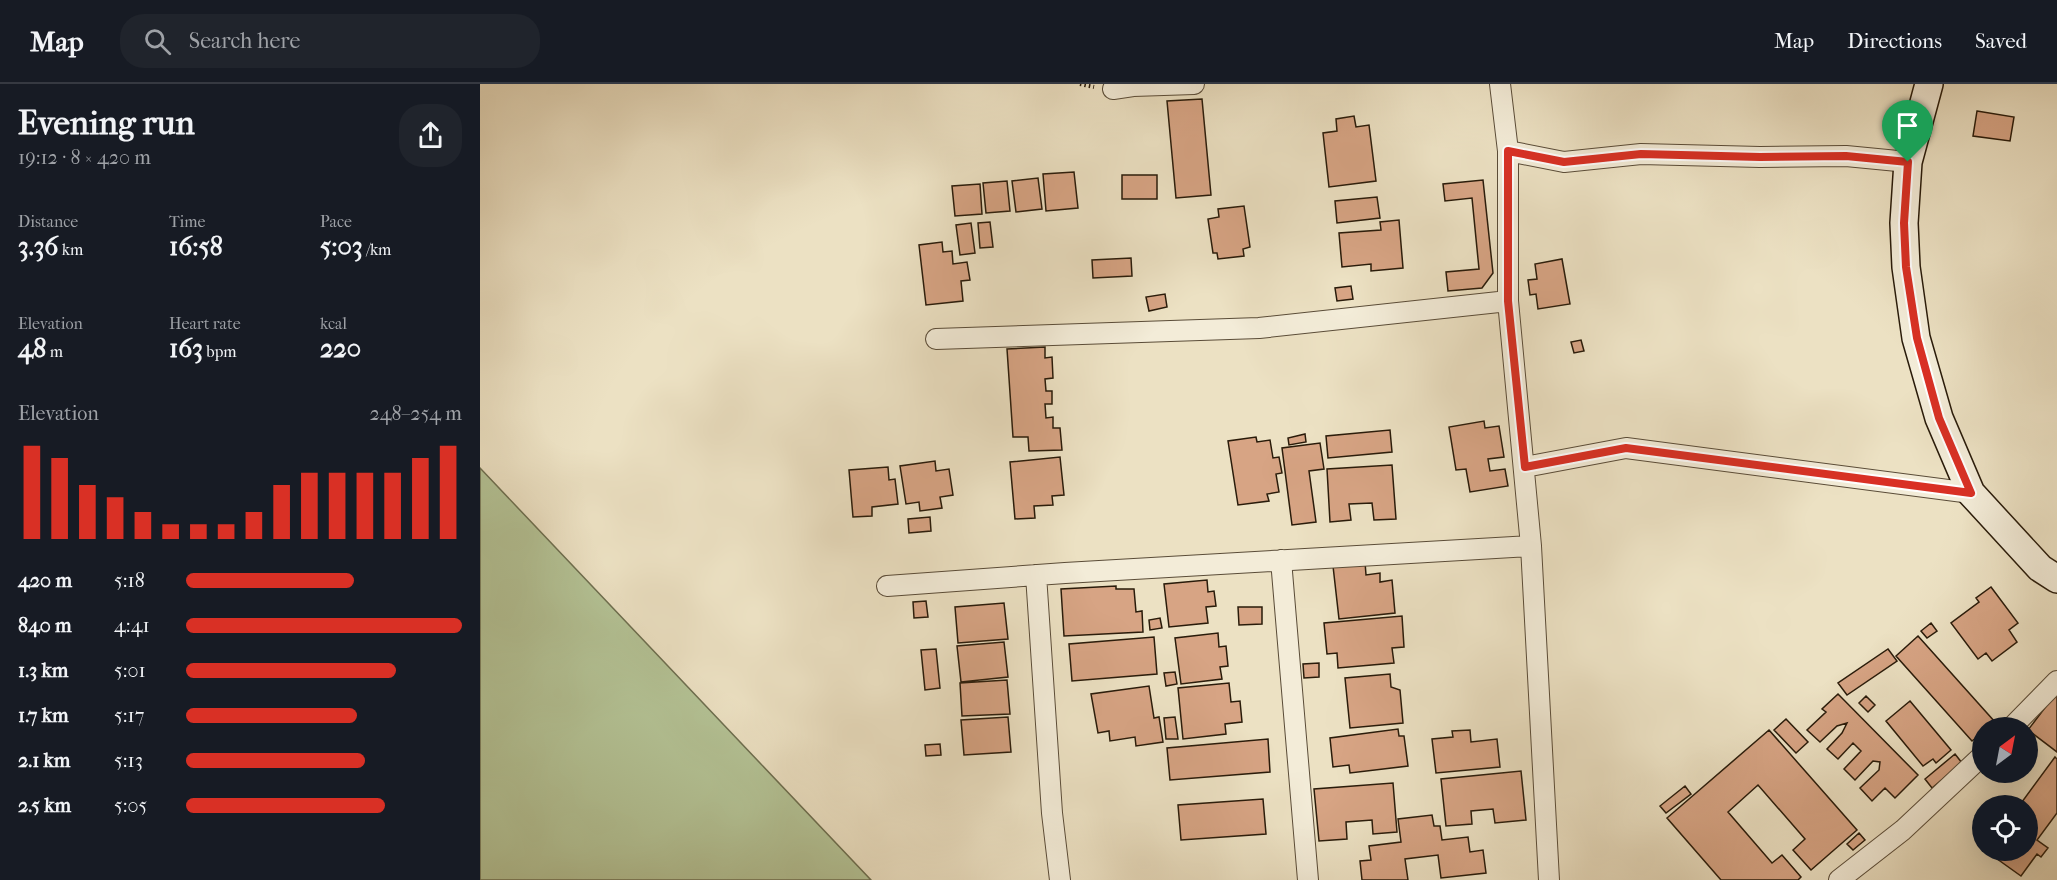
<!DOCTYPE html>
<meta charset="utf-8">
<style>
body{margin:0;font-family:"IM FELL French Canon",serif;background:#20242c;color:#f1f3f6;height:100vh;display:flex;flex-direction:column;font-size:22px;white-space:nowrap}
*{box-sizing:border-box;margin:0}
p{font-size:20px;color:#9ea1a6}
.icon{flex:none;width:33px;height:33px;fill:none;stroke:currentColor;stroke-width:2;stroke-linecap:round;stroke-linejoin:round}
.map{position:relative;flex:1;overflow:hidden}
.side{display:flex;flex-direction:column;background:#171b24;width:480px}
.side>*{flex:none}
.needle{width:39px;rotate:32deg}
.controls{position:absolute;left:1492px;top:633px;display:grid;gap:12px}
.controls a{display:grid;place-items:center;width:66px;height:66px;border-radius:50%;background:#171b24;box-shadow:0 6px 24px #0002;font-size:30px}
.pin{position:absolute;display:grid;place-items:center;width:51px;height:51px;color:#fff;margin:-62px -26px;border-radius:50% 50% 50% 0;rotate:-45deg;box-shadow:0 0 6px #0007}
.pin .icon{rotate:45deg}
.round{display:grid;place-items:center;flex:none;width:63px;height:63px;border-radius:24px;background:#20242c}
.summary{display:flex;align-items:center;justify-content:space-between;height:102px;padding:0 18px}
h1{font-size:33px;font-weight:800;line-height:45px}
.figures{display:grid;grid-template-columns:repeat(3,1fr);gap:9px;height:102px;padding:6px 18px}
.figures div{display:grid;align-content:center}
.figures b{font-size:26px;font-weight:800}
.figures small{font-size:16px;font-weight:400}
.figures p{font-size:16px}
.chart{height:168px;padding:12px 18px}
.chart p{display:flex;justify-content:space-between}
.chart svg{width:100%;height:108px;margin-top:6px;stroke:#d93025;stroke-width:6}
ul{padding:0 18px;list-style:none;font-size:20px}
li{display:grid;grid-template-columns:96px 72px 1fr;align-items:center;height:45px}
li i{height:15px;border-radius:8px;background:#d93025}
header{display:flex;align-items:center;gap:36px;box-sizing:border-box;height:84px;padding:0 30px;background:#171b24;border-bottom:2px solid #363941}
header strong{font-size:28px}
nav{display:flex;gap:33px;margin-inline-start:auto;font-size:21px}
.search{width:420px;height:54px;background:#20242c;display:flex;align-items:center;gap:15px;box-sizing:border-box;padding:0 21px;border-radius:24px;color:#9ea1a6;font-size:22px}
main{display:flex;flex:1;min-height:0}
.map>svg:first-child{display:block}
</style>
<header>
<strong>Map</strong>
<div class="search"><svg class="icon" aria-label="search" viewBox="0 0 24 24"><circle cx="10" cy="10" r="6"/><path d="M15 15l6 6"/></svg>Search here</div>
<nav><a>Map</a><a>Directions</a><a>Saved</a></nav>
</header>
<main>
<section class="side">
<div class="summary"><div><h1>Evening run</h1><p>19:12 · 8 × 420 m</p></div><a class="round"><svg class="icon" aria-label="share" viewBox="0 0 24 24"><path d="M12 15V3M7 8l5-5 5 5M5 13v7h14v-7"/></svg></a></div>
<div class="figures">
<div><p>Distance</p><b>3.36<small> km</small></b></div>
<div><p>Time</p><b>16:58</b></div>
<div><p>Pace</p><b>5:03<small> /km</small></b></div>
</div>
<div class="figures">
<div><p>Elevation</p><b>48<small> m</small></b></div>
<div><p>Heart rate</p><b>163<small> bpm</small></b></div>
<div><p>kcal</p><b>220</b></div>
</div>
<div class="chart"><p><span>Elevation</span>248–254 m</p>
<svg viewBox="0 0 160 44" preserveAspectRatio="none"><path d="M5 44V6M15 44V11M25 44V22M35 44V27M45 44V33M55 44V38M65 44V38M75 44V38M85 44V33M95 44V22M105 44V17M115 44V17M125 44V17M135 44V17M145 44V11M155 44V6"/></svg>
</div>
<ul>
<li><b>420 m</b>5:18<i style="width:61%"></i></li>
<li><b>840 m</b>4:41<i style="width:100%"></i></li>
<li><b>1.3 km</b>5:01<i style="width:76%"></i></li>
<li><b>1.7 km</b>5:17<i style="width:62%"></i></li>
<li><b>2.1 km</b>5:13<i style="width:65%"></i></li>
<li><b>2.5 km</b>5:05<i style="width:72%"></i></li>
</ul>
</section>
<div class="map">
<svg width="1577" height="796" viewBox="0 0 1577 796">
<rect width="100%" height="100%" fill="#ece1c3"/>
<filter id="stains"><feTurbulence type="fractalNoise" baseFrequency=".00333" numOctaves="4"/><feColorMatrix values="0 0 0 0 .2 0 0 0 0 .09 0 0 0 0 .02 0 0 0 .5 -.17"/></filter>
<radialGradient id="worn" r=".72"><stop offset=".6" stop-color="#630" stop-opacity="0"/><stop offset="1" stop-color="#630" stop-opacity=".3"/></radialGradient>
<path fill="#b4c396" stroke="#6e6f50" stroke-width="1.5" d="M0,384l391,412h-391z"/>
<path fill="#d7a484" stroke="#291b0a" stroke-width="1.5" d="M722,15l9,96 -35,3 -9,-97z
M1497,27l37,6 -4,24 -37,-5z
M874,32l2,11 13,-2 7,56 -47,6 -6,-54 14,-2 -1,-12z
M594,88l4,36 -32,3 -3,-37z
M642,91h35v24h-35z
M558,94l4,31 -26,3 -4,-31z
M1003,96l10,93 -11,15 -34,3 -2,-19 33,-3 -7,-71 -27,3 -2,-17z
M527,97l3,30 -24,2 -3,-30z
M500,100l2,30 -27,2 -3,-30z
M897,113l3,21 -43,5 -2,-22z
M764,122l6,41 -7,2 1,7 -26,3 -1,-6h-4l-5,-34 11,-2 -1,-8z
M919,136l4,48 -32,3v-7l-29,3 -3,-34 42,-3 -1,-8z
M510,138l3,25 -13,1 -2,-25z
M491,139l4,30 -15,2 -4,-30z
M462,158l1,10 9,-1 1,13 14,-2 3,18 -9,1 2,20 -37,4 -7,-60z
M651,174l1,18 -39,2 -1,-18z
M1082,175l8,45 -32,5 -2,-15 -6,1 -2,-15 9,-1 -2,-15z
M871,202l2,13 -16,2 -2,-13z
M685,210l2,13 -18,4 -3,-14z
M1101,256l3,11 -10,2 -3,-11z
M565,263v11l7,-1 1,21 -8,1 1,12h6v13h-7l1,14 7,-1v11h7l2,22 -33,1 -1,-14h-15l-6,-88z
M1004,337l1,7 14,-2 5,31 -16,2 2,12 15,-2 3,17 -38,6 -4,-23 -10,1 -7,-43z
M910,346l2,22 -64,6 -2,-22z
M825,350l1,8 -17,3 -1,-7z
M776,353l1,5 13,-2 3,18 6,-1 3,16 -6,1 3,18 -12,2 2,7 -31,4 -10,-64z
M840,359l4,26 -15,2 7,51 -24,3 -10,-77z
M580,373l4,38 -12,1 1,9 -19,1 1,12 -20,1 -5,-57z
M455,377l1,10 13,-2 4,26 -13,2 2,11 -22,3 -1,-9 -13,2 -6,-38z
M912,381l4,54 -22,1 -2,-17 -23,1 2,16 -21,2 -3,-53z
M408,383l1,13 6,-1 3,25 -26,3v9l-19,1 -4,-47z
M450,433l1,14 -22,2 -1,-14z
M885,478l1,13 14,-2v9l12,-2 3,33 -56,6 -6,-53z
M727,496l1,12 6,-1 2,15 -10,1 2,16 -39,4 -5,-43z
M636,502v3h18l2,23 6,-1 1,21 -79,4 -3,-47z
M1511,503l27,36 -9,7 8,12 -25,19 -6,-8 -8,6 -27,-36 28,-21 -3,-4z
M446,517l2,16 -14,1 -1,-16z
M524,519l4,36 -50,4 -3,-36z
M758,523h24v17l-23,1z
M922,532l2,31 -12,1 2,15 -56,5 -1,-15 -10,1 -3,-31z
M680,534l2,10 -12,2 -1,-10z
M1451,539l6,8 -10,7 -6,-7z
M738,549l1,14 7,-1 2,20 -8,1 2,12 -41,5 -6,-46z
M1438,552l77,86 -7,6h-5v4l-11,9 -76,-85z
M674,553l3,37 -85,7 -3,-37z
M524,558l4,35 -47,5 -4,-36z
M456,565l4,39 -15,2 -4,-40z
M1408,565l9,12 -50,34 -9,-12z
M839,579v14l-15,1 -1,-14z
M695,588l2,12 -11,2 -2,-13z
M910,590l1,13 9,3 3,33 -53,5 -5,-50z
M527,596l3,34 -48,2 -2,-33z
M749,599l2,19 9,-1 2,21 -17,2 1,10 -43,5 -5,-51z
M669,602l5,32 5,-1 4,25 -27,4 -1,-9 -25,4 -1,-10 -11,2 -7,-39z
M1577,608v60l-29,-22z
M1358,610l80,81 -23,23 -10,-10 -13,13 -12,-13 19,-18 1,-8 -7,-1 -18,19 -11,-11 17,-18 -8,-8 -15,16 -11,-10 15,-16 5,-10 -10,3 -17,16 -13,-12 19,-18 -4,-3z
M1386,612l9,9 -7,7 -9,-9z
M1430,617l41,49 -15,13 -3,-4 -10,7 -37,-45z
M528,633l3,35 -47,3 -3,-35z
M695,633l3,22h-12l-2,-21z
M1306,635l22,23 -12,11 -22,-23z
M918,645l1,7h5l4,30 -58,7 -1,-8 -16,2 -3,-29z
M990,646l1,12 26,-3 3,28 -64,6 -4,-34 21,-2 -1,-6z
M1289,646l88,100 -46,40 -18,-20 12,-11 -47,-54 -30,27 44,51 10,-8 19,22 -3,3h-77l-54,-62z
M788,655l2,33 -100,8 -3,-32z
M460,660l1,11 -15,1 -1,-11z
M1475,670l7,9 -30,25 -7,-9z
M1575,673l2,2v54l-20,27 11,8 -7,9 -4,-3 -16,22 -35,-25 42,-1v-44h-9z
M1041,687l5,49 -31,3 -2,-14 -22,2 1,13 -26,2 -5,-47z
M913,699l4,49 -24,2 -1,-14 -26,2 1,17 -28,2 -5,-52z
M1205,702l6,8 -25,19 -6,-7z
M783,715l3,35 -85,6 -3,-35z
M952,731l2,11h6l2,14 26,-3 2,15 13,-2 3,23 -45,5 -3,-23 -33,4 3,21h-46l-2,-19 11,-1 -2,-14 32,-4 -3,-23z
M1379,749l6,7 -12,10 -6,-6z"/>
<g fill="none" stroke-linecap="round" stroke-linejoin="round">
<defs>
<path id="minor" d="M1020,0l8,67 56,11 77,-8 119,3 86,-1 62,6
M633,5l20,-3 61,-2
M456,255l323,-11 249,-27
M1045,383l101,-19 345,45
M1051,462l18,334
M801,476l27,320
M556,491l16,238 8,67
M407,502l178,-13 466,-27 -23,-245v-150
M1531,644l46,-47
M1359,796l64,-50 80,-75"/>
<path id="secondary" d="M1449,0l-21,78 -4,61 2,44 10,71 23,80 32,75 69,75 17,11"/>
</defs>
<use href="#minor" stroke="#5a4c38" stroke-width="22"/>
<use href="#secondary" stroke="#291b0a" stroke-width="30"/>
<path stroke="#291b0a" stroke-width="4" stroke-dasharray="1.5 3" stroke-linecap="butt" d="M600,0l14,3"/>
<use href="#minor" stroke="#f3ecd8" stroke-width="20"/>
<use href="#secondary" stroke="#f3ecd8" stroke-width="27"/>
</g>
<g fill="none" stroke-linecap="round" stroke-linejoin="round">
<defs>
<path id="route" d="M1028,67l56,11 77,-8 119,3 86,-1 62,6 -4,61 2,44 11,71 22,80 32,75 -345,-45 -101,19 -17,-166z"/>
</defs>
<use href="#route" stroke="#fff" stroke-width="12"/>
<use href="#route" stroke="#d93025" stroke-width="8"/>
</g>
<rect width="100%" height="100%" filter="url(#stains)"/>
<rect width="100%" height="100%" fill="url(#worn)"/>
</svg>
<div class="controls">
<a><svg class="needle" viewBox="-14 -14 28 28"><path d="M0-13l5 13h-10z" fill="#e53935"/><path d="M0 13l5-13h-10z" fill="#9ea1a6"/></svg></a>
<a><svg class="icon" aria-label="locate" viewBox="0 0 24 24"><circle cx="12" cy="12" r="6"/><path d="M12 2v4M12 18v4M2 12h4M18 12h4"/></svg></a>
</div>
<div class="pin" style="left:1428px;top:78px;background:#1e9e55"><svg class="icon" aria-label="arrive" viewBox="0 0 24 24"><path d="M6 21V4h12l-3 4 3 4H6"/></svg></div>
</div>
</main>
